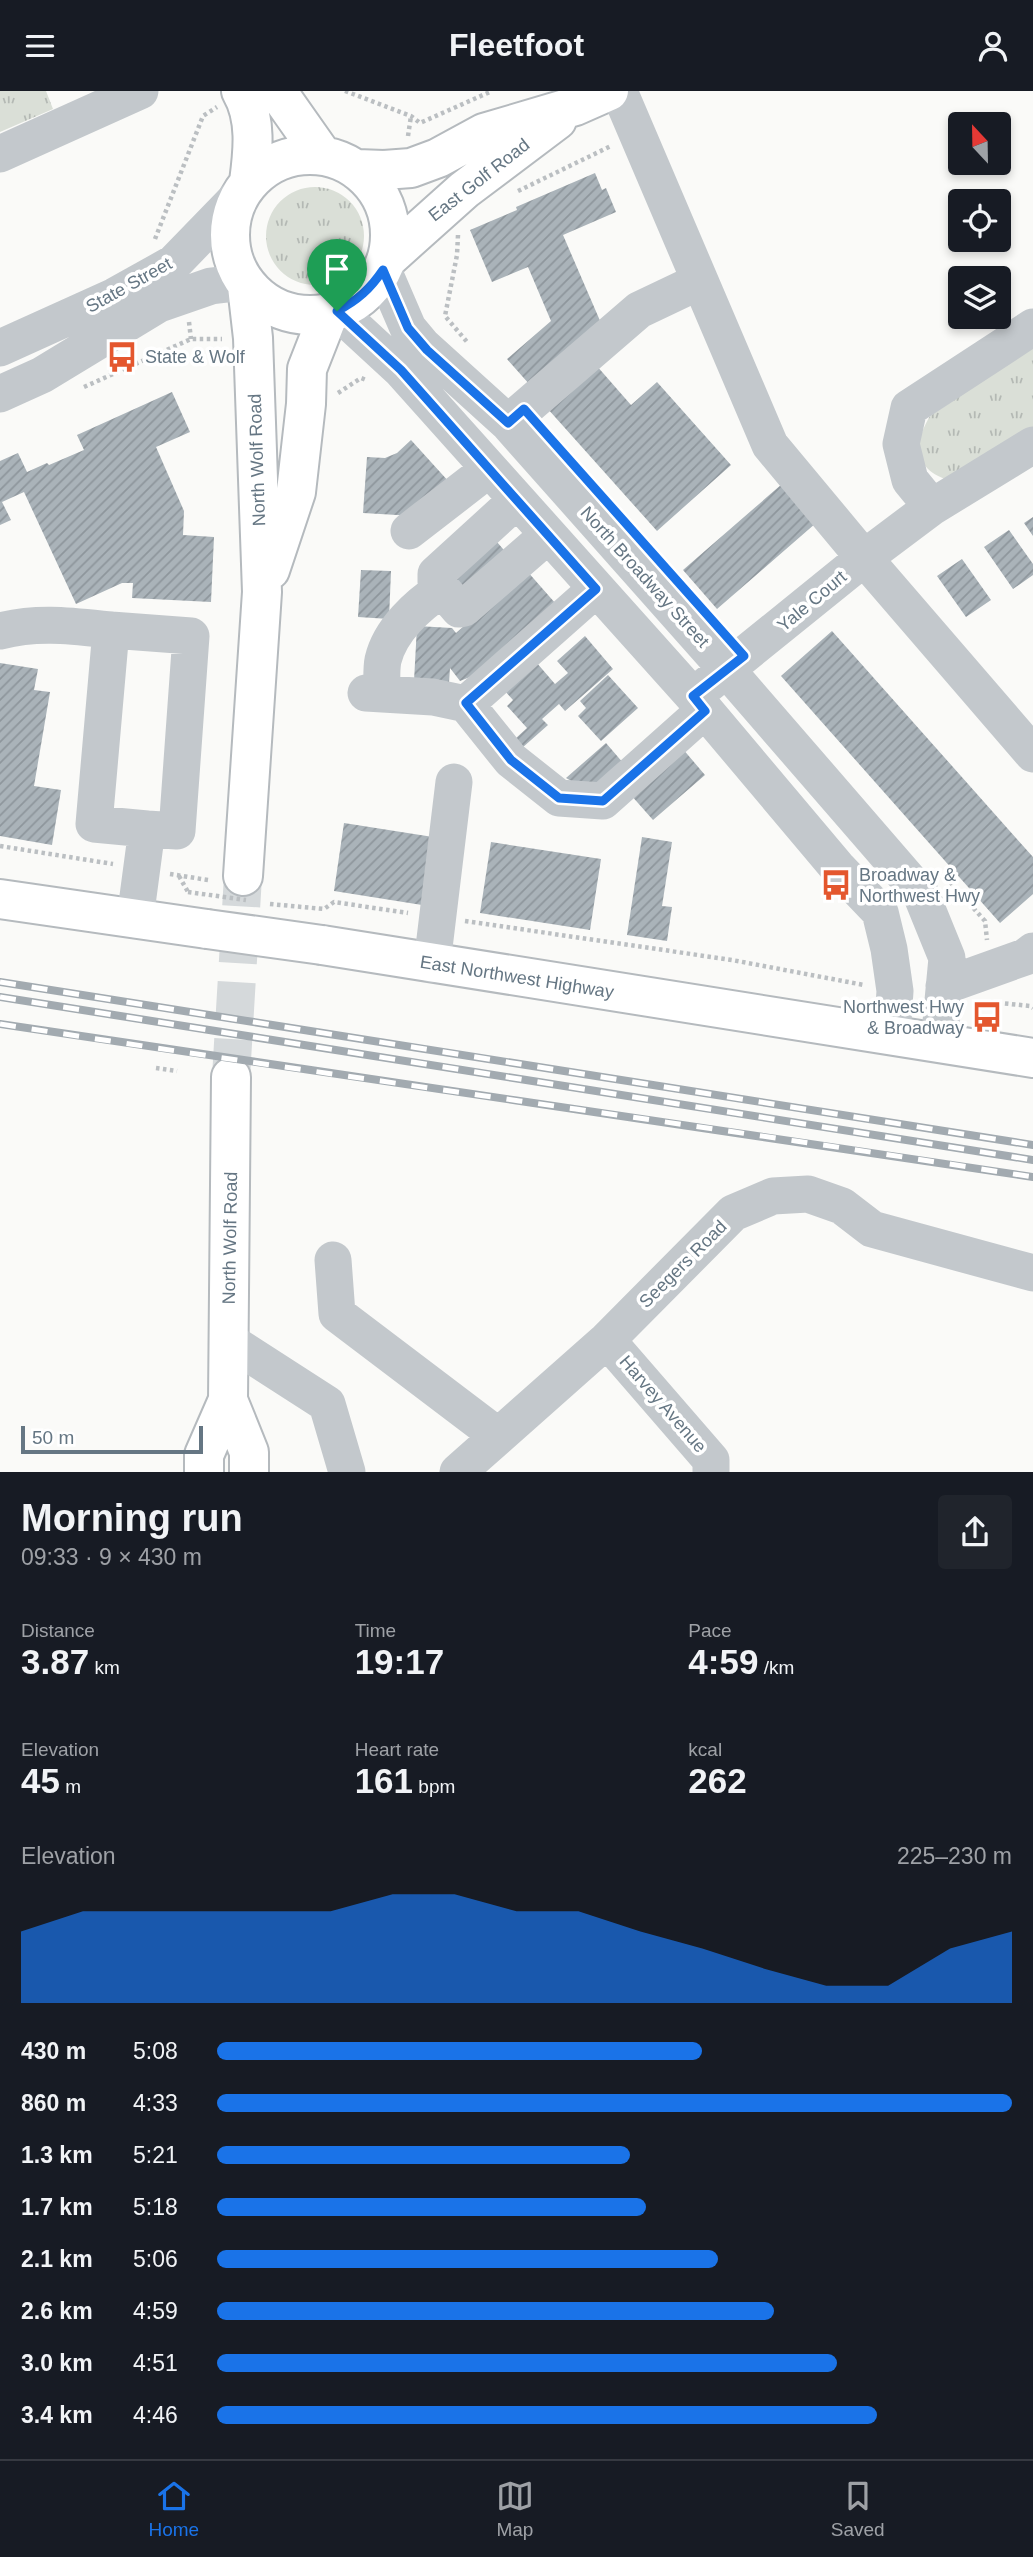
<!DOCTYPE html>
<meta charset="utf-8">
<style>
body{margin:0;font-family:Helvetica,sans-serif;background:#20242c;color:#f1f3f6;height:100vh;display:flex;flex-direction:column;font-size:26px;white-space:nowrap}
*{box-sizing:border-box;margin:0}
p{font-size:23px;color:#9ea1a6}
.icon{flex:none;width:38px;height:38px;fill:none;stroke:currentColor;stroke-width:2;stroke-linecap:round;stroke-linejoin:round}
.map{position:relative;height:1381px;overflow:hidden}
.panel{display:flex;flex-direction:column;background:#171b24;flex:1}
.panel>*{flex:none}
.needle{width:46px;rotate:338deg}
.fabs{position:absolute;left:948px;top:21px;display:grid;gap:14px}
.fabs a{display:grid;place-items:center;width:63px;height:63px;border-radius:7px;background:#171b24;box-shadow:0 4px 10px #0003;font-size:35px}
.scale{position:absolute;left:21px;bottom:18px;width:182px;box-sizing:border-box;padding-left:7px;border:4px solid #657683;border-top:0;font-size:19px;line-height:24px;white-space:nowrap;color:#657683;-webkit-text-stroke:5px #fff;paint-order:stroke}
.pin{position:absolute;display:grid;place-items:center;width:60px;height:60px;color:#fff;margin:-72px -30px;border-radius:50% 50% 50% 0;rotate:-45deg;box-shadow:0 0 7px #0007}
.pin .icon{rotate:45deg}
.round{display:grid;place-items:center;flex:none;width:74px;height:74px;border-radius:7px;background:#20242c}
.overview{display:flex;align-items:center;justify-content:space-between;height:119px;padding:0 21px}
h1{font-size:38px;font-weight:700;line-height:52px}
.metrics{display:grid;grid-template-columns:repeat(3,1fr);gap:10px;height:119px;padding:7px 21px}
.metrics div{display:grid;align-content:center}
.metrics b{font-size:35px;font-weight:700}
.metrics small{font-size:19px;font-weight:400}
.metrics p{font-size:19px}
.chart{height:196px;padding:14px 21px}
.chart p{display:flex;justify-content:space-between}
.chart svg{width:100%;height:126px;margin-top:7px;fill:#1a73e8;opacity:.7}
ul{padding:0 21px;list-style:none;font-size:23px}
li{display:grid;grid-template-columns:112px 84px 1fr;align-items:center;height:52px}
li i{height:18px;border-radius:9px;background:#1a73e8}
header{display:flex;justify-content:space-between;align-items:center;height:91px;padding:0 21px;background:#171b24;font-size:32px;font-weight:700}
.tabs{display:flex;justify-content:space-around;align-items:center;height:98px;border-top:2px solid #363941;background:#171b24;font-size:19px;color:#9ea1a6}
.tabs a{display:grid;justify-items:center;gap:4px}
.tabs .on{color:#1a73e8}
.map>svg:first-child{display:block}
</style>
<header><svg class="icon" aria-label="menu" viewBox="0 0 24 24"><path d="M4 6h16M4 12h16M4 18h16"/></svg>Fleetfoot<svg class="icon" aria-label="person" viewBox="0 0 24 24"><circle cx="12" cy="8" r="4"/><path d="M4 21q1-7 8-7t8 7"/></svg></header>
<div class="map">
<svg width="1033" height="1381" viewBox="0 0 1033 1381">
<defs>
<pattern id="grass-tufts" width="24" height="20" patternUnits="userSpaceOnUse" patternTransform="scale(1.75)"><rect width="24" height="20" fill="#dadfd7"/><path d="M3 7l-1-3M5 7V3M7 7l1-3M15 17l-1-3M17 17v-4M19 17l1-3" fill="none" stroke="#b4b9b4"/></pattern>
<pattern id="building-hatch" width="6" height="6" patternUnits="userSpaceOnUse" patternTransform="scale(1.75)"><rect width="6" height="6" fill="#aab3b9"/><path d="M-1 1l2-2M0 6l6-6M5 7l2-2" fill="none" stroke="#8e969c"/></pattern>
</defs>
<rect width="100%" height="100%" fill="#fafaf8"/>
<path fill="url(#grass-tufts)" d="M0,0h46l7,18 -53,23z
M266 145a49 49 0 1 1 98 0a49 49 0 1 1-98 0Z
M1033,256v80l-85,53c-34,-11 -35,-36 -18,-64z"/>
<path fill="url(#building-hatch)" d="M595,82l7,17 4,-2 10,24 -53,23 38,88 -71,62 -23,-26 44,-38 -23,-54 -36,15 -22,-52 47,-20 -1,-3z
M596,274l35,40 26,-23 74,83 -74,66 -110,-123z
M172,301l18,40 -34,15 28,64 -1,24 31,2 -3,65 -79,-4 1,-15h-11l-46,21 -52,-112 -22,10 9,18 -11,5v-64l18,-8 9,19 20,-9 2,2 35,-15 -7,-15z
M411,349l39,43 -36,33 -51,-3 4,-56 18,1 12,-5z
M782,393l34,39 -99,86 -34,-39z
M1033,426v19l-9,-13z
M1009,439l24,34v11l-20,14 -29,-42z
M491,444l18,21 -44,39 -15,-17z
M962,468l29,41 -25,17 -29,-41z
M361,479l30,1 -2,48 -31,-2z
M527,480l29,33 -81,71 -15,6 -10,-13 -1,15 -35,-2 3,-55 35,2 4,5z
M832,540l201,226v37l-33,29 -219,-247z
M585,545l28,33 -48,42 -6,-7 -17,15 6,6 -26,23 -7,-9 12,-11 -20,-22 6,-6 -9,-10 32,-28 19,22 13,-11 -11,-12z
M0,572l38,6 -4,21 16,2 -16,94 27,4 -9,55 -52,-9z
M608,584l30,33 -37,33 -23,-25 8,-8 -6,-7z
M606,652l18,21 -23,20 -21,2 -14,-8z
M682,657l23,27 -52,45 -23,-26z
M344,732l89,14 -11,68 -88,-14z
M642,746l30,5 -10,64 10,1 -5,34 -40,-6z
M491,751l110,17 -11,71 -110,-17z"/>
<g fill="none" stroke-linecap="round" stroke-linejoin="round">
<path stroke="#d5d9db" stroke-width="38" stroke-dasharray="38 19" stroke-linecap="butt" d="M231,986l12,-201"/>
<defs>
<path id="major" d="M241,0c16,27 12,61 8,91
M277,0l45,64
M230 144a80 80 0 1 1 160 0a80 80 0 1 1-160 0Z
M357,78l27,1 27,-2 27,-10 46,-25 91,-27 34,-15
M387,168l77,-69 93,-70
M270,479l26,-78 10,-88 1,-35 22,-56
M243,785l19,-284 -9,-254 -6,-52
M0,808l207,30
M322,854l711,113
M231,986l-3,323 21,52v20
M204,1381v-17l24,-55"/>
</defs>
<use href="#major" stroke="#b5babe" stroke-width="42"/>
<path stroke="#bbbfc2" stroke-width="4.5" stroke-dasharray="3.5 3.5" stroke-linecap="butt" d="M345,0l66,25 9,7 72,-32
M408,45l3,-20
M518,100l93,-45
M458,144l-1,20 -12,61 23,27
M155,148l48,-123 14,-9
M189,231l2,17
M84,296l107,-48h31
M338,302l23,-15 5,2
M0,755l113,18
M170,783l38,6
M179,785l9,16
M950,791l35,39 2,19
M270,813l54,5 10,-7 74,11
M465,830l267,39 132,25
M991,911l39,4 3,2
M156,977l21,3"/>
<path stroke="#c3c8cc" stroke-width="37" d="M619,0l151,354 94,113 169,196
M0,63l140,-63
M383,179l25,58 15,18 85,77 219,247 194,224 26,64 -8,85
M337,220l64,59 292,326 144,171 43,45 9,37 6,42 -3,44
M0,257l115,-52 59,-33 66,-68
M0,303l42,-19 117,-71 52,-18 34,-4
M508,332l131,-113 61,-29
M517,409l-81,74v8l23,27 5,-1 84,-73
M932,416l-22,-27 -9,-36 8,-36 124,-81
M409,440l80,-62
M0,540c38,-10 73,-5 111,-1
M707,594l157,-127 68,-51 101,-62
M366,602l67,4 33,7 45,56 48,38 44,3 102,-91
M382,603c0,-11 -1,-24 1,-34 7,-30 35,-55 59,-71
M466,613l130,-115
M135,828l12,-90 30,2 14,-195 -80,-6 -17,194 53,5
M432,873l22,-182
M944,895l81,-29 8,-6
M333,1169l4,54 161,122
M607,1249l104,120v12
M229,1250l98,63 20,68
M458,1381l149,-132 126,-127 40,-17 35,-2 34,12 30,23 161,44"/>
<use href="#major" stroke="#fff" stroke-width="38"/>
<defs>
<path id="rail" d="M0,891l1033,163
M0,906l1033,163
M0,933c344,54 689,99 1033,153"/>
</defs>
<use href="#rail" stroke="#a2aab0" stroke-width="8"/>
<use href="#rail" stroke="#fff" stroke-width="5" stroke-dasharray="16" stroke-linecap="butt"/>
<defs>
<path id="major-bridge" d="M207,838l115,16"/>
</defs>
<use href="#major-bridge" stroke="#b5babe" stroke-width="42" stroke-linecap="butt"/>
<path stroke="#bbbfc2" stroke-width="4.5" stroke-dasharray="3.5 3.5" stroke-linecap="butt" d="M188,801l58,8"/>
<use href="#major-bridge" stroke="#fff" stroke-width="38"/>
</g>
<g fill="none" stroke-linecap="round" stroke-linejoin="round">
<defs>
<path id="route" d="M383,179l25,58 19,22 81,73 16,-14 220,247 -51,40 12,15 -102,90 -44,-3 -48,-38 -45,-57 130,-114 -195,-219 -64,-59c21,-11 33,-22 46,-41z"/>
</defs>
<use href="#route" stroke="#fff" stroke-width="14"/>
<use href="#route" stroke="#1a73e8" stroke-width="9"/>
</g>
<defs>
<symbol id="bus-bare" viewBox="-9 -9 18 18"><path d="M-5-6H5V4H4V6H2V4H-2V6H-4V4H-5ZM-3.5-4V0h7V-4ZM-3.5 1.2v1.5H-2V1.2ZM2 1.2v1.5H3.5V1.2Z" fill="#e4572e" stroke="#fff" stroke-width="2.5" paint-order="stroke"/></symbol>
</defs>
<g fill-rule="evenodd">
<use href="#bus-bare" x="100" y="244" width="44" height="44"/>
<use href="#bus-bare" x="814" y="772" width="44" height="44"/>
<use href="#bus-bare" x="965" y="904" width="44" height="44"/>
</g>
<g text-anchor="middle" stroke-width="7" stroke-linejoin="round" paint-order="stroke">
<g font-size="18" fill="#657683" stroke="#fff">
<text transform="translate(479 89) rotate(-38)" y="6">East Golf Road</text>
<text transform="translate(129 194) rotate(-29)" y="6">State Street</text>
<text transform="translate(257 369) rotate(-92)" y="6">North Wolf Road</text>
<text transform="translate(645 486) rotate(48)" y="6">North Broadway Street</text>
<text transform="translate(812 510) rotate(-40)" y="6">Yale Court</text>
<text transform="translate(517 886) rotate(9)" y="6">East Northwest Highway</text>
<text transform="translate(230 1147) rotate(-89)" y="6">North Wolf Road</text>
<text transform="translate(683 1173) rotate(-45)" y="6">Seegers Road</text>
<text transform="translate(663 1313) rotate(49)" y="6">Harvey Avenue</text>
</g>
<g font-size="18" fill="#657683" stroke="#fff" text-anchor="start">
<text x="145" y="272">State &amp; Wolf</text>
<text x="859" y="790">Broadway &amp;<tspan x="859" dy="21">Northwest Hwy</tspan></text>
<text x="964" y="922" text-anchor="end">Northwest Hwy<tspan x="964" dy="21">&amp; Broadway</tspan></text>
</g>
</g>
</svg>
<div class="fabs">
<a><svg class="needle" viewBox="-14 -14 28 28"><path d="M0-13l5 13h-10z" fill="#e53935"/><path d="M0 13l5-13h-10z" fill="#9ea1a6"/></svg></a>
<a><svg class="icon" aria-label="locate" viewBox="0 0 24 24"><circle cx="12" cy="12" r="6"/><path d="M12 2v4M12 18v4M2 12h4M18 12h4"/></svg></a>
<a><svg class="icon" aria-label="layers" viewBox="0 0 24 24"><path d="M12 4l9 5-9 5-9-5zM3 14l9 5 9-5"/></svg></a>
</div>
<div class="scale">50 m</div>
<div class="pin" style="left:337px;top:220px;background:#1e9e55"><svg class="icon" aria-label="arrive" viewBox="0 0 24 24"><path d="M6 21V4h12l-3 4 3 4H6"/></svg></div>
</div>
<section class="panel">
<div class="overview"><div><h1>Morning run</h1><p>09:33 · 9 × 430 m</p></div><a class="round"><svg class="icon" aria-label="share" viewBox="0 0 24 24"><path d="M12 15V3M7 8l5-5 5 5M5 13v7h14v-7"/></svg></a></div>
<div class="metrics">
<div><p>Distance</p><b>3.87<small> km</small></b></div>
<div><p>Time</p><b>19:17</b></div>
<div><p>Pace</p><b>4:59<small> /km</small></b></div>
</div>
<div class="metrics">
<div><p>Elevation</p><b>45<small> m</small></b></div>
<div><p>Heart rate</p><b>161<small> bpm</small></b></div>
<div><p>kcal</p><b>262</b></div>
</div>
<div class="chart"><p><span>Elevation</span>225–230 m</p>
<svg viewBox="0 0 160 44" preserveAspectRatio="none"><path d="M0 44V19L10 12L20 12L30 12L40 12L50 12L60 6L70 6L80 12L90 12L100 19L110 25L120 32L130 38L140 38L150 25L160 19V44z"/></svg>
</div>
<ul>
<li><b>430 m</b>5:08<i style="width:61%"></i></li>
<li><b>860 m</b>4:33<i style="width:100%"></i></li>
<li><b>1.3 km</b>5:21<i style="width:52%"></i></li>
<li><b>1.7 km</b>5:18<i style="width:54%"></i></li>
<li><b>2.1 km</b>5:06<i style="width:63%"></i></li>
<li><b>2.6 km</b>4:59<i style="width:70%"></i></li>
<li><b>3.0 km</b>4:51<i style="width:78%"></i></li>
<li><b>3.4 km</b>4:46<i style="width:83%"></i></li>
</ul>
</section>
<nav class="tabs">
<a class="on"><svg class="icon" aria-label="home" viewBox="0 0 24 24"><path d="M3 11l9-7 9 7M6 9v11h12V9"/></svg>Home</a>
<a><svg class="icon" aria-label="map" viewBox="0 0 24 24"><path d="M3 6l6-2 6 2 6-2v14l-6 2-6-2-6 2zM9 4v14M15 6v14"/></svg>Map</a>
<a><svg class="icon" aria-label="saved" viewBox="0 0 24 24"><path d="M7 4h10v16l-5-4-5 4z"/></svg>Saved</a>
</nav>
